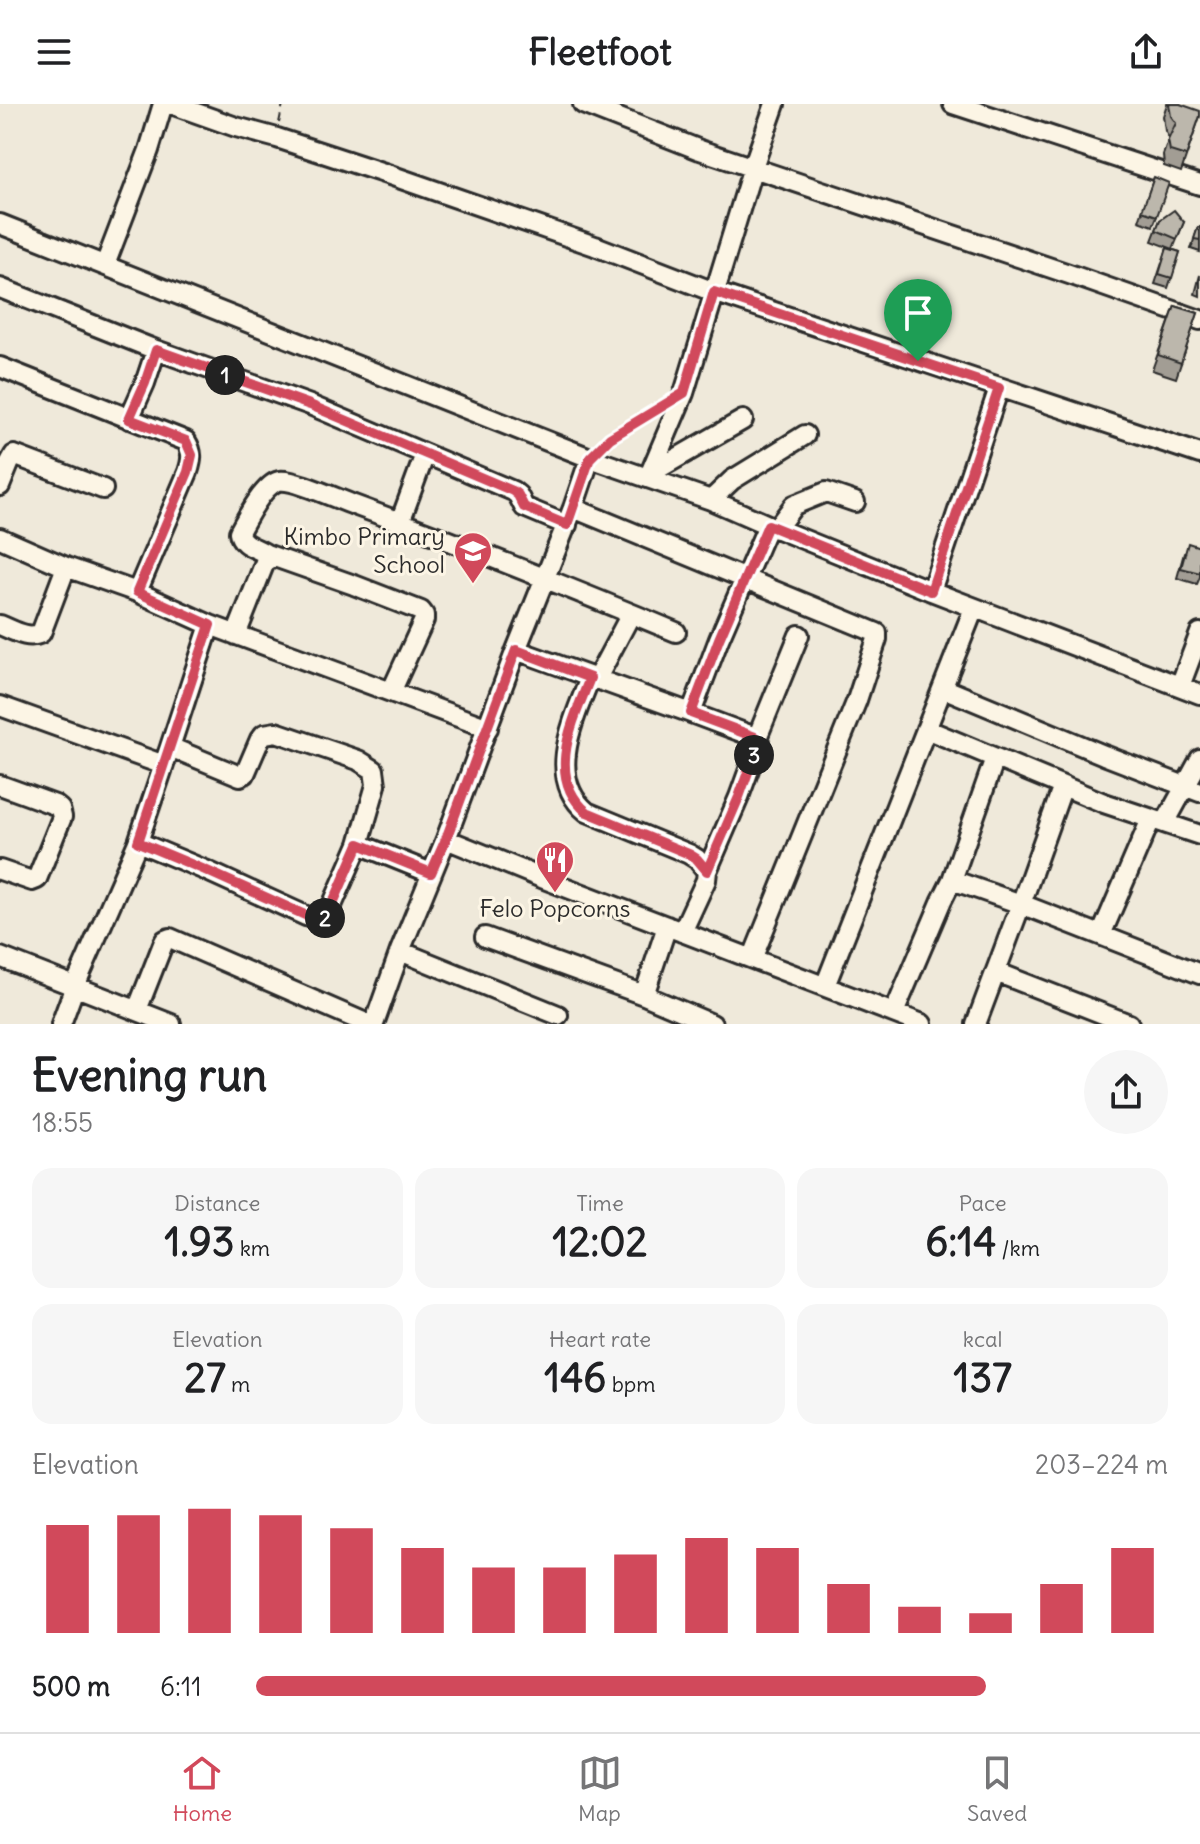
<!DOCTYPE html>
<meta charset="utf-8">
<style>
body{margin:0;font-family:Delius,sans-serif;background:#f6f6f6;color:#202124;height:100vh;display:flex;flex-direction:column;font-size:30px;white-space:nowrap}
*{box-sizing:border-box;margin:0}
p{font-size:26px;color:#757577}
.icon{flex:none;width:44px;height:44px;fill:none;stroke:currentColor;stroke-width:2;stroke-linecap:round;stroke-linejoin:round}
.map{position:relative;height:920px;overflow:hidden}
.sheet{display:flex;flex-direction:column;background:#fff;flex:1}
.sheet>*{flex:none}
.pin{position:absolute;display:grid;place-items:center;width:68px;height:68px;color:#fff;margin:-82px -34px;border-radius:50% 50% 50% 0;rotate:-45deg;box-shadow:0 0 8px #0007}
.pin .icon{rotate:45deg}
.km{position:absolute;width:40px;height:40px;margin:-20px;border-radius:50%;background:#222;color:#fff;font-size:22px;line-height:40px;text-align:center}
.round{display:grid;place-items:center;flex:none;width:84px;height:84px;border-radius:42px;background:#f6f6f6}
.head{display:flex;align-items:center;justify-content:space-between;height:136px;padding:0 32px}
h1{font-size:44px;font-weight:700;line-height:60px}
.stats{display:grid;grid-template-columns:repeat(3,1fr);gap:12px;height:136px;padding:8px 32px}
.stats div{display:grid;align-content:center;border-radius:20px;background:#f6f6f6;text-align:center}
.stats b{font-size:40px;font-weight:700}
.stats small{font-size:22px;font-weight:400}
.stats p{font-size:22px}
.chart{height:224px;padding:16px 32px}
.chart p{display:flex;justify-content:space-between}
.chart svg{width:100%;height:144px;margin-top:8px;stroke:#d1495b;stroke-width:6}
ul{padding:0 32px;list-style:none;font-size:26px}
li{display:grid;grid-template-columns:128px 96px 1fr;align-items:center;height:60px}
li i{height:20px;border-radius:10px;background:#d1495b}
header{display:flex;justify-content:space-between;align-items:center;height:104px;padding:0 32px;background:#fff;font-size:36px;font-weight:700}
.tabs{display:flex;justify-content:space-around;align-items:center;height:112px;border-top:2px solid #e0e0e0;background:#fff;font-size:22px;color:#757577}
.tabs a{display:grid;justify-items:center;gap:4px}
.tabs .on{color:#d1495b}
.map>svg:first-child{display:block}
</style>
<header><svg class="icon" aria-label="menu" viewBox="0 0 24 24"><path d="M4 6h16M4 12h16M4 18h16"/></svg>Fleetfoot<svg class="icon" aria-label="share" viewBox="0 0 24 24"><path d="M12 15V3M7 8l5-5 5 5M5 13v7h14v-7"/></svg></header>
<div class="map">
<svg width="1200" height="920" viewBox="0 0 1200 920">
<rect width="100%" height="100%" fill="#efe9da"/>
<filter id="ink" filterUnits="userSpaceOnUse"><feTurbulence type="fractalNoise" baseFrequency=".0125" numOctaves="2"/><feDisplacementMap in="SourceGraphic" scale="16" xChannelSelector="R" yChannelSelector="G"/><feConvolveMatrix kernelMatrix="1 2 1 2 8 2 1 2 1" color-interpolation-filters="sRGB"/></filter>
<g filter="url(#ink)">
<g fill="none" stroke-linecap="round" stroke-linejoin="round">
<defs>
<path id="minor" d="M171,0l65,23 41,11 110,36 208,72 119,46 486,162
M583,0l117,46 369,124 131,46
M953,0l247,81
M0,120l590,234 121,42 57,25 163,66 269,103
M105,161l44,-115 14,-46
M0,184l156,62 154,55 203,86 5,4 6,12 43,18
M0,263l186,74c7,11 6,19 2,31l-51,120
M129,315l16,-36 11,-33
M652,366l6,-1 12,-7 73,-42
M648,374l36,-85 69,-226 22,-63
M0,382l9,-22 5,-9 89,34
M711,396l21,-20 73,-45
M573,404l304,125v6l-20,61 -105,259
M400,418l25,-68
M776,425l18,-24 32,-13 29,10
M0,434l66,29 71,25 73,33 278,103
M266,450l88,31 67,26 3,4v5l-33,72
M931,487l68,-203
M0,521c13,5 28,15 41,8l25,-66
M236,531l29,-73 1,-8c-10,-7 -25,-8 -27,-22 7,-13 25,-48 40,-51 14,-3 60,19 75,24 109,40 216,83 322,127
M516,546l175,63
M590,574c-16,41 -45,100 -3,134l102,42 8,5 10,12 -1,9 -24,52
M596,576l35,-66
M1180,582l20,-53
M943,584l161,67 96,37
M0,602l164,59
M926,625l178,74 96,32
M757,634l42,-103
M170,643l40,-122
M0,681l55,20 5,4 2,8 -25,62 -5,2 -32,-11
M1063,682l-42,118 179,70
M1165,719l35,-64
M446,735l98,40 378,145
M359,740l72,29
M707,767l32,-74 20,-55 -4,-5 -64,-24 28,-74 49,-114
M1101,831l50,-116
M485,833l159,58 68,29
M400,847l158,64
M0,853l171,67
M996,868l133,52
M825,882l149,-378
M644,891l23,-69
M137,906l26,-66 2,-4 5,-2 198,86
M894,909l48,-113 10,-20
M61,920l14,-38 63,-144 32,-95 70,29 5,-2 15,-35 4,-5 12,-2 82,28 16,10 2,15 -17,59 -32,73c-8,4 -13,2 -21,-1l-101,-46 -67,-28
M374,920l26,-73 46,-112 70,-189 57,-142 17,-50
M976,920l45,-120 -69,-24 43,-122"/>
</defs>
<use href="#minor" stroke="#2b2b2b" stroke-width="24"/>
<path stroke="#2b2b2b" stroke-width="2" stroke-dasharray="8 6" stroke-linecap="butt" d="M279,19l4,-19
M602,343l8,-9 53,-32"/>
<use href="#minor" stroke="#fcf5e5" stroke-width="18"/>
</g>
<path fill="#a29d94" stroke="#2b2b2b" stroke-width="2" d="M1167,0h13l20,12 -19,56 -17,-6 -1,-11 6,-17 -4,-7 -2,-15z
M1154,73l3,39 -4,10 -14,-5z
M1160,116l24,2 -11,27 -21,-8z
M1198,123h2v25l-9,-3z
M1167,144l13,4 -12,36 -13,-4z
M1200,171v21l-5,-2z
M1175,202l23,7 -22,65 -24,-8z
M1200,443v30l-3,7 -20,-6 7,-25z"/>
<path fill="#bcb7ac" stroke="#2b2b2b" stroke-width="2" d="M1169,0h11l20,7v5l-14,40 -16,-5 -2,-11 8,-17 -5,-7z
M1154,73l15,6 -12,33 -15,-5z
M1174,106l10,12 -7,17 -21,-9 4,-10z
M1198,123h2v13l-6,-1z
M1167,144l13,4 -8,26 -13,-4z
M1175,202l23,7 -17,50 -23,-8z
M1188,439l12,4v26l-19,-5z"/>
</g>
<g fill="none" stroke-linecap="round" stroke-linejoin="round" filter="url(#ink)">
<defs>
<path id="route" d="M714,188l285,96 -68,203 -163,-66 -49,114 -28,74 64,24 4,5 -20,55 -32,74 -10,-12 -8,-5 -102,-42c-43,-35 -13,-93 3,-134l-74,-28 -70,189 -15,34 -72,-29 -32,73 -5,3h-6l-111,-50 -67,-28 72,-217 -73,-33 51,-120 4,-17 -6,-14 -57,-22 16,-36 11,-33 154,55 203,86 5,4 6,12 43,18 23,-67 20,-20 74,-45z"/>
</defs>
<use href="#route" stroke="#fff" stroke-width="16"/>
<use href="#route" stroke="#d1495b" stroke-width="10"/>
</g>
<defs>
<symbol id="school-pin" viewBox="-11 -11 22 30"><path d="M0 17L-7.5 6A9.5 9.5 0 1 1 7.5 6Z" fill="#d1495b" stroke="#fcf5e5"/><path d="M0-5L7-2L0 1L-7-2ZM-4 1L0 2.5L4 1V4Q0 6-4 4Z" fill="#fff"/></symbol>
<symbol id="restaurant-pin" viewBox="-11 -11 22 30"><path d="M0 17L-7.5 6A9.5 9.5 0 1 1 7.5 6Z" fill="#d1495b" stroke="#fcf5e5"/><path d="M-5-6h1v4h1v-4h1v4h1v-4h1v5L-1.5 .5V6h-2V.5L-5-1ZM5-6V6H3V1.5H1.5Q1.5-4 5-6Z" fill="#fff"/></symbol>
</defs>
<g fill-rule="evenodd">
<use href="#school-pin" x="451" y="425" width="44" height="60"/>
<use href="#restaurant-pin" x="533" y="734" width="44" height="60"/>
</g>
<g text-anchor="middle" stroke-width="6" stroke-linejoin="round" paint-order="stroke">
<g font-size="24" fill="#2b2b2b" stroke="#fcf5e5" text-anchor="end">
<text x="445" y="441">Kimbo Primary<tspan x="445" dy="28">School</tspan></text>
<text x="555" y="813" text-anchor="middle">Felo Popcorns</text>
</g>
</g>
</svg>
<div class="pin" style="left:918px;top:257px;background:#1e9e55"><svg class="icon" aria-label="arrive" viewBox="0 0 24 24"><path d="M6 21V4h12l-3 4 3 4H6"/></svg></div>
<b class="km" style="left:225px;top:271px">1</b>
<b class="km" style="left:325px;top:814px">2</b>
<b class="km" style="left:754px;top:651px">3</b>
</div>
<section class="sheet">
<div class="head"><div><h1>Evening run</h1><p>18:55</p></div><a class="round"><svg class="icon" aria-label="share" viewBox="0 0 24 24"><path d="M12 15V3M7 8l5-5 5 5M5 13v7h14v-7"/></svg></a></div>
<div class="stats">
<div><p>Distance</p><b>1.93<small> km</small></b></div>
<div><p>Time</p><b>12:02</b></div>
<div><p>Pace</p><b>6:14<small> /km</small></b></div>
</div>
<div class="stats">
<div><p>Elevation</p><b>27<small> m</small></b></div>
<div><p>Heart rate</p><b>146<small> bpm</small></b></div>
<div><p>kcal</p><b>137</b></div>
</div>
<div class="chart"><p><span>Elevation</span>203–224 m</p>
<svg viewBox="0 0 160 44" preserveAspectRatio="none"><path d="M5 44V11M15 44V8M25 44V6M35 44V8M45 44V12M55 44V18M65 44V24M75 44V24M85 44V20M95 44V15M105 44V18M115 44V29M125 44V36M135 44V38M145 44V29M155 44V18"/></svg>
</div>
<ul>
<li><b>500 m</b>6:11<i style="width:80%"></i></li>
</ul>
</section>
<nav class="tabs">
<a class="on"><svg class="icon" aria-label="home" viewBox="0 0 24 24"><path d="M3 11l9-7 9 7M6 9v11h12V9"/></svg>Home</a>
<a><svg class="icon" aria-label="map" viewBox="0 0 24 24"><path d="M3 6l6-2 6 2 6-2v14l-6 2-6-2-6 2zM9 4v14M15 6v14"/></svg>Map</a>
<a><svg class="icon" aria-label="saved" viewBox="0 0 24 24"><path d="M7 4h10v16l-5-4-5 4z"/></svg>Saved</a>
</nav>
